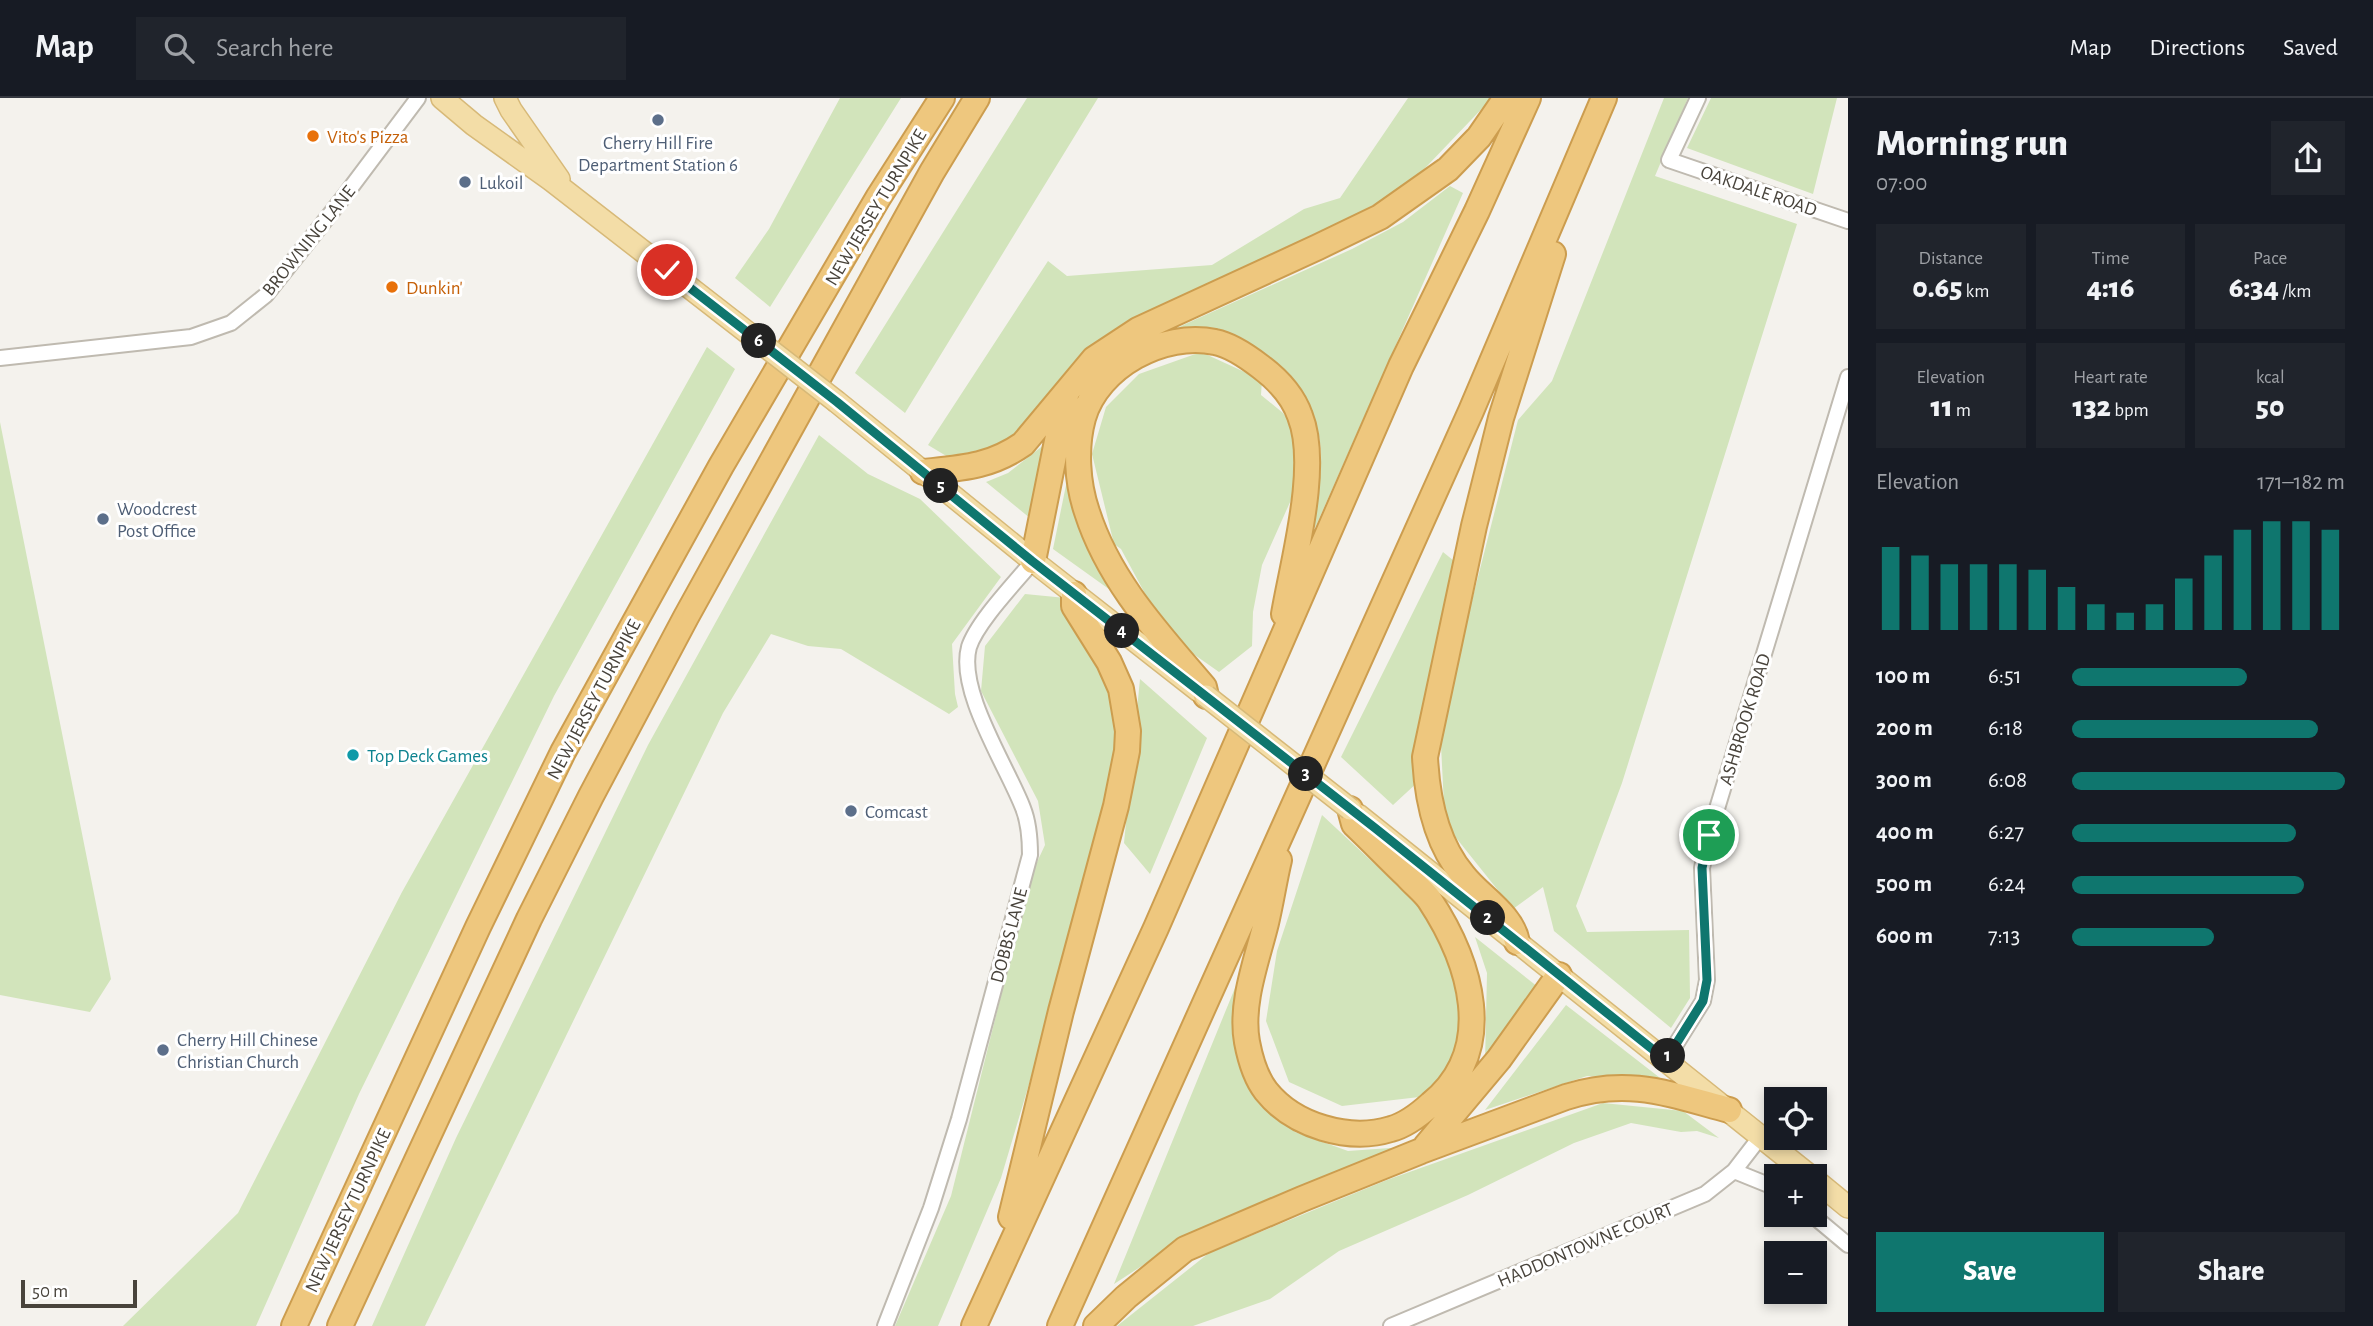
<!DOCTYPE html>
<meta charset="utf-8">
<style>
body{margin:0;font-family:"Alegreya Sans",sans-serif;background:#20242c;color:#f1f3f6;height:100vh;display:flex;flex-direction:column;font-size:26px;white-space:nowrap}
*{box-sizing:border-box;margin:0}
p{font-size:23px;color:#9ea1a6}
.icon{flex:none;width:38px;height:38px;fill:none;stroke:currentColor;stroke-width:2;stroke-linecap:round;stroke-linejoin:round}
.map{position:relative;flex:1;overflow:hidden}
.side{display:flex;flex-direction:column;background:#171b24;width:525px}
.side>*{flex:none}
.tools{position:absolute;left:1764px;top:989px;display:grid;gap:14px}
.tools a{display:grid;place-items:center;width:63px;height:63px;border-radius:0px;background:#171b24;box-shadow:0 4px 10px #0003;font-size:35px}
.scale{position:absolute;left:21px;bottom:18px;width:116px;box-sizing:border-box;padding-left:7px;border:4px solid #48433b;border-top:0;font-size:19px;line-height:24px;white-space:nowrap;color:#48433b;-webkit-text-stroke:5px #fff;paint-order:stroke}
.pin{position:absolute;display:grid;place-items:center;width:60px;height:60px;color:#fff;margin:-30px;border:4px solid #fff;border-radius:50%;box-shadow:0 2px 7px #0007}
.km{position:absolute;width:35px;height:35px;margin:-18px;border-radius:50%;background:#222;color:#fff;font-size:19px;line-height:35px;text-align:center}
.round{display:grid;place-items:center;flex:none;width:74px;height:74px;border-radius:0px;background:#20242c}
.headline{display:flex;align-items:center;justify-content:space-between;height:119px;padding:0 28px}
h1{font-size:38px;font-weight:800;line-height:52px}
.figures{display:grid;grid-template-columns:repeat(3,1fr);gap:10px;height:119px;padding:7px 28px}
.figures div{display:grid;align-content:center;border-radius:0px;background:#20242c;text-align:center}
.figures b{font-size:30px;font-weight:800}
.figures small{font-size:19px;font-weight:400}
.figures p{font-size:19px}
.chart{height:196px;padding:14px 28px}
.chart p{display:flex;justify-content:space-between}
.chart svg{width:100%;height:126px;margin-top:7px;stroke:#0f766e;stroke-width:6}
.button{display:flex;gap:14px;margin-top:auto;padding:14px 28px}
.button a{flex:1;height:80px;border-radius:0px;background:#0f766e;color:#fff;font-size:28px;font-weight:800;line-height:80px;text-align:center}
.button a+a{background:#20242c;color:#f1f3f6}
ul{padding:0 28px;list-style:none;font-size:23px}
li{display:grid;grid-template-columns:112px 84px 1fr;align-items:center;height:52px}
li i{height:18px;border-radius:9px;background:#0f766e}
header{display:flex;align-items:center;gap:42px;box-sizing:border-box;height:98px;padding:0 35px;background:#171b24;border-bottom:2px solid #363941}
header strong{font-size:33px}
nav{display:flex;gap:38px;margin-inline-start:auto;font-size:24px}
.search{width:490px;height:63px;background:#20242c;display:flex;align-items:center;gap:18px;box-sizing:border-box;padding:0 24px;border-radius:0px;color:#9ea1a6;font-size:26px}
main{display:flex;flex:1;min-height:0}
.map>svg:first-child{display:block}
</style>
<header>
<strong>Map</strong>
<div class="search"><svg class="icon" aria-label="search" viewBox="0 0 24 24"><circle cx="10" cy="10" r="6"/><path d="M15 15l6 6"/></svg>Search here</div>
<nav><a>Map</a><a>Directions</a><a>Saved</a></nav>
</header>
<main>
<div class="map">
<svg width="1848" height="1228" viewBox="0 0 1848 1228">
<rect width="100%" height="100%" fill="#f4f2ed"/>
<path fill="#d2e4bb" d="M840,0h61l-131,209 -35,-29 34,-49z
M1027,0h71l-193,315 -50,-40z
M1408,0h84l-85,89 -168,89 -75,27 -77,48 -71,86 -42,19 -26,1 -20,-12 120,-184 19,15 145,-11 92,-56 36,-11z
M1664,0h24l-33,78 142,48 -175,559 -46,123 11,26 102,-2 1,68 -19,30 -117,-97 -11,-44 -30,22 -68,-85 -5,-98 78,-306 34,-39z
M1711,0h126l-24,96 -126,-46z
M1450,88l13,7 -148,335 -5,-4c5,-23 12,-46 11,-70 -1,-49 -39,-101 -87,-114 -20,-6 -43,-6 -64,-9l182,-82 51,-27z
M707,249l28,22 -181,327 -195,398 -103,232h-133l115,-113 164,-321z
M1201,254l61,28 -1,15 22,18 13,18 3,51 -37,83 -9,47 -1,34 -33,26 -27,-19 -36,-39 -35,-65 -7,-5 -22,-90 14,-47 33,-33z
M0,324l111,557 -21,33 -90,-17z
M819,337l49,39 52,25 81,78 -49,67 3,50 3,13 -9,7 -108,-65 -33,-3 -37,-12 -48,79 -298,613h-53l84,-188 192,-393z
M1075,343l38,151 -60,-43z
M1045,346l-9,79 -50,-41 22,-9z
M1443,454l16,13 -40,216 -26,24 -52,-48z
M1025,496l41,4 56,124 -37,174 -84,282 -63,148h-43l56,-130 80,-321 14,-30 -7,-44 -57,-110 4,-45z
M1140,581l67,59 -57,136 -26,-31z
M1322,717l104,97 38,84 -5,65 -31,35 -86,10 -53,-24 -23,-61 11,-70z
M1475,839l63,50 -53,76 2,-90z
M1237,885l7,92 51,57 53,19 56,-4 -230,98 -60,39z
M1566,907l98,76 -77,-5 -102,34z
M1603,1005l80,8 36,27 -22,-7 -16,1 -50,-9 -57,20 -106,52 -129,56 -69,48 -77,27h-76l92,-73 178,-73z"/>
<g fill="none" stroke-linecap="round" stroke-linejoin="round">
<defs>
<path id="street" d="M1698,0l-29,62 179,61
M0,260l191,-21 40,-14 35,-28 80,-101 72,-96
M1666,962l37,-59 4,-21 -5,-112 7,-33 139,-458
M1734,1073l42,17
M1811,1116l37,31
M885,1228l46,-118 28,-89 71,-264c0,-16 -1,-32 -7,-47 -16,-42 -66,-117 -54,-161 8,-25 46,-64 64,-86
M1391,1228l314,-132 29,-23 27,-35"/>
<path id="primary" d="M442,0l32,27 77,55 210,163
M505,0l6,12 48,69
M837,304l196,159 166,130
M1358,717l452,361
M1815,1082l33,27"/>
<path id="highway" d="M923,374c39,-4 67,-5 100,-28l71,-85 44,-29 180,-83 62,-30 68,-48 31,-32 27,-39
M1033,463l33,-165
M1206,598l-2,-9c-46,-54 -95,-106 -117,-175 -10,-29 -12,-65 -4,-94 15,-52 81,-87 132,-76 16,3 33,15 46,25 16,12 32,29 39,49 20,50 -7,145 -16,198
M1279,762c-5,21 -8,42 -13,63 -9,37 -26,80 -19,119 3,16 9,36 19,49 28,35 83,51 125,38 15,-4 29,-15 40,-25 68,-55 39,-143 -2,-205 -6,-8 -15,-15 -22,-23 -18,-17 -35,-35 -53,-52l-4,-15
M1517,844c-5,-28 -37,-45 -54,-67 -27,-32 -36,-77 -38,-118l49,-231 27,-108 52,-164
M1426,1048l73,-87 60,-84
M1011,1119l50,-206 55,-205 11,-55 1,-20 -7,-42 -12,-27 -35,-56v-12
M294,1228l184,-399 85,-175 158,-286 157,-268 64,-100
M340,1228l189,-407 62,-123 95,-179 246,-445 45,-74
M974,1228l182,-398 245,-562 76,-155 51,-113
M1060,1228l411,-915 133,-313
M1096,1228l30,-29 59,-48 117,-50 119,-48 145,-54c62,-20 103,-3 163,13"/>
</defs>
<use href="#street" stroke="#bfbab0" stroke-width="18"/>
<use href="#primary" stroke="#d7b978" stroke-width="24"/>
<use href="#highway" stroke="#cc9d4f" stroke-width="28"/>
<use href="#street" stroke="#fff" stroke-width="14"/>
<use href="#primary" stroke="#f3dda7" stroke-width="21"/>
<use href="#highway" stroke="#eec77e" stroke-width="24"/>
<defs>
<path id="primary-bridge" d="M761,245l76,59
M1206,598l144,113"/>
</defs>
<use href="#primary-bridge" stroke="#d7b978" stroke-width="24" stroke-linecap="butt"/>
<use href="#primary-bridge" stroke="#f3dda7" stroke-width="21"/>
</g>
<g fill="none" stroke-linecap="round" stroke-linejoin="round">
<defs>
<path id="route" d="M667,172l170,132 195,159 343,267 291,232 37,-59 4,-21 -5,-112 7,-33"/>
</defs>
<use href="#route" stroke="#fff" stroke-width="14"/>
<use href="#route" stroke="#0f766e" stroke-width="9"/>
</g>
<g fill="#5c6f8a" stroke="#fff" stroke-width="2.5">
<circle cx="658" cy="22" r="7"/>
<circle cx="465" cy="84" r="7"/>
<circle cx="103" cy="421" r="7"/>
<circle cx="851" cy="713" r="7"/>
<circle cx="163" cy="952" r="7"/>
</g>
<g fill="#e8710a" stroke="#fff" stroke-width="2.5">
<circle cx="313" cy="38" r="7"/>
<circle cx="392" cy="189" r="7"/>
</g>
<circle fill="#0f9aa8" stroke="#fff" stroke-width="2.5" cx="353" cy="657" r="7"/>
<g text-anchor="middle" stroke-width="6" stroke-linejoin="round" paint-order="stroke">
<g font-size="19" fill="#c56008" stroke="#fff" text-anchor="start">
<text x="327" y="45">Vito's Pizza</text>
<text x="406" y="196">Dunkin'</text>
</g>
<g font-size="19" fill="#4e5e75" stroke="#fff" text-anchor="start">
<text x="658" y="51" text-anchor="middle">Cherry Hill Fire<tspan x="658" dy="22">Department Station 6</tspan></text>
<text x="479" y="91">Lukoil</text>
<text x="117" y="417">Woodcrest<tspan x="117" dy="22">Post Office</tspan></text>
<text x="865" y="720">Comcast</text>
<text x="177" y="948">Cherry Hill Chinese<tspan x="177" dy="22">Christian Church</tspan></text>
</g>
<g font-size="19" fill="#48433b" stroke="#fff">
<text transform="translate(1759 92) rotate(19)" y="7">OAKDALE ROAD</text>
<text transform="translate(875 109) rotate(-59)" y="7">NEW JERSEY TURNPIKE</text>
<text transform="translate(308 142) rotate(-51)" y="7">BROWNING LANE</text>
<text transform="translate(593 601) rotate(-62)" y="7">NEW JERSEY TURNPIKE</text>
<text transform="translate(1744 621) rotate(-73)" y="7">ASHBROOK ROAD</text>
<text transform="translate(1008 837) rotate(-75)" y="7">DOBBS LANE</text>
<text transform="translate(347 1112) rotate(-65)" y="7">NEW JERSEY TURNPIKE</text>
<text transform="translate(1585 1146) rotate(-23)" y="7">HADDONTOWNE COURT</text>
</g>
<g font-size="19" fill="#0d838f" stroke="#fff" text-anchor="start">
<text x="367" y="664">Top Deck Games</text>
</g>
</g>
</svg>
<div class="tools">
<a><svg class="icon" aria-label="locate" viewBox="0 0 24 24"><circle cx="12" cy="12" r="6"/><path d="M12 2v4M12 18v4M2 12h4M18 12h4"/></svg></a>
<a>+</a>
<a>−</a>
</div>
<div class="scale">50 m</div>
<div class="pin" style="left:1709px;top:737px;background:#1e9e55"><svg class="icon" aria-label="arrive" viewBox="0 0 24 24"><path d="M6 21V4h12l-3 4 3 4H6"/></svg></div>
<div class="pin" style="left:667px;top:172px;background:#d93025"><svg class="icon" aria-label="check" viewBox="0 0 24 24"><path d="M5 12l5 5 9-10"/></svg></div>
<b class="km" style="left:1668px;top:958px">1</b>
<b class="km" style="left:1488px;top:820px">2</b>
<b class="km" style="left:1306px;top:676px">3</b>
<b class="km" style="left:1122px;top:533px">4</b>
<b class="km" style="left:941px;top:388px">5</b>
<b class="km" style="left:759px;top:243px">6</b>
</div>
<section class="side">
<div class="headline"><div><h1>Morning run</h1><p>07:00</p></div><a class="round"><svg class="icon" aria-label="share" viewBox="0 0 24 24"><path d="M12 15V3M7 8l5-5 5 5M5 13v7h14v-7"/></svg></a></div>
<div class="figures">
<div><p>Distance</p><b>0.65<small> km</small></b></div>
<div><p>Time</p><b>4:16</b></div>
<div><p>Pace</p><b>6:34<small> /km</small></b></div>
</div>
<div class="figures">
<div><p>Elevation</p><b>11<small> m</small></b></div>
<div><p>Heart rate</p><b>132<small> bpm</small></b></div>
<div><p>kcal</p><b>50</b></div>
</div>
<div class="chart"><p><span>Elevation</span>171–182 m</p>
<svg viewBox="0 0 160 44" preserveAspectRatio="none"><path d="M5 44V15M15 44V18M25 44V21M35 44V21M45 44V21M55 44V23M65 44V29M75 44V35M85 44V38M95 44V35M105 44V26M115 44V18M125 44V9M135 44V6M145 44V6M155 44V9"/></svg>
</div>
<ul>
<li><b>100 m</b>6:51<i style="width:64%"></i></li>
<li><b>200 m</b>6:18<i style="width:90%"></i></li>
<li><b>300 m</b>6:08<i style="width:100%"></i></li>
<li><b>400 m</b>6:27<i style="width:82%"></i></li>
<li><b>500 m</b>6:24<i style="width:85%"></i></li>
<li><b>600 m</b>7:13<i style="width:52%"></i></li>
</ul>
<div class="button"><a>Save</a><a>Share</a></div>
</section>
</main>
